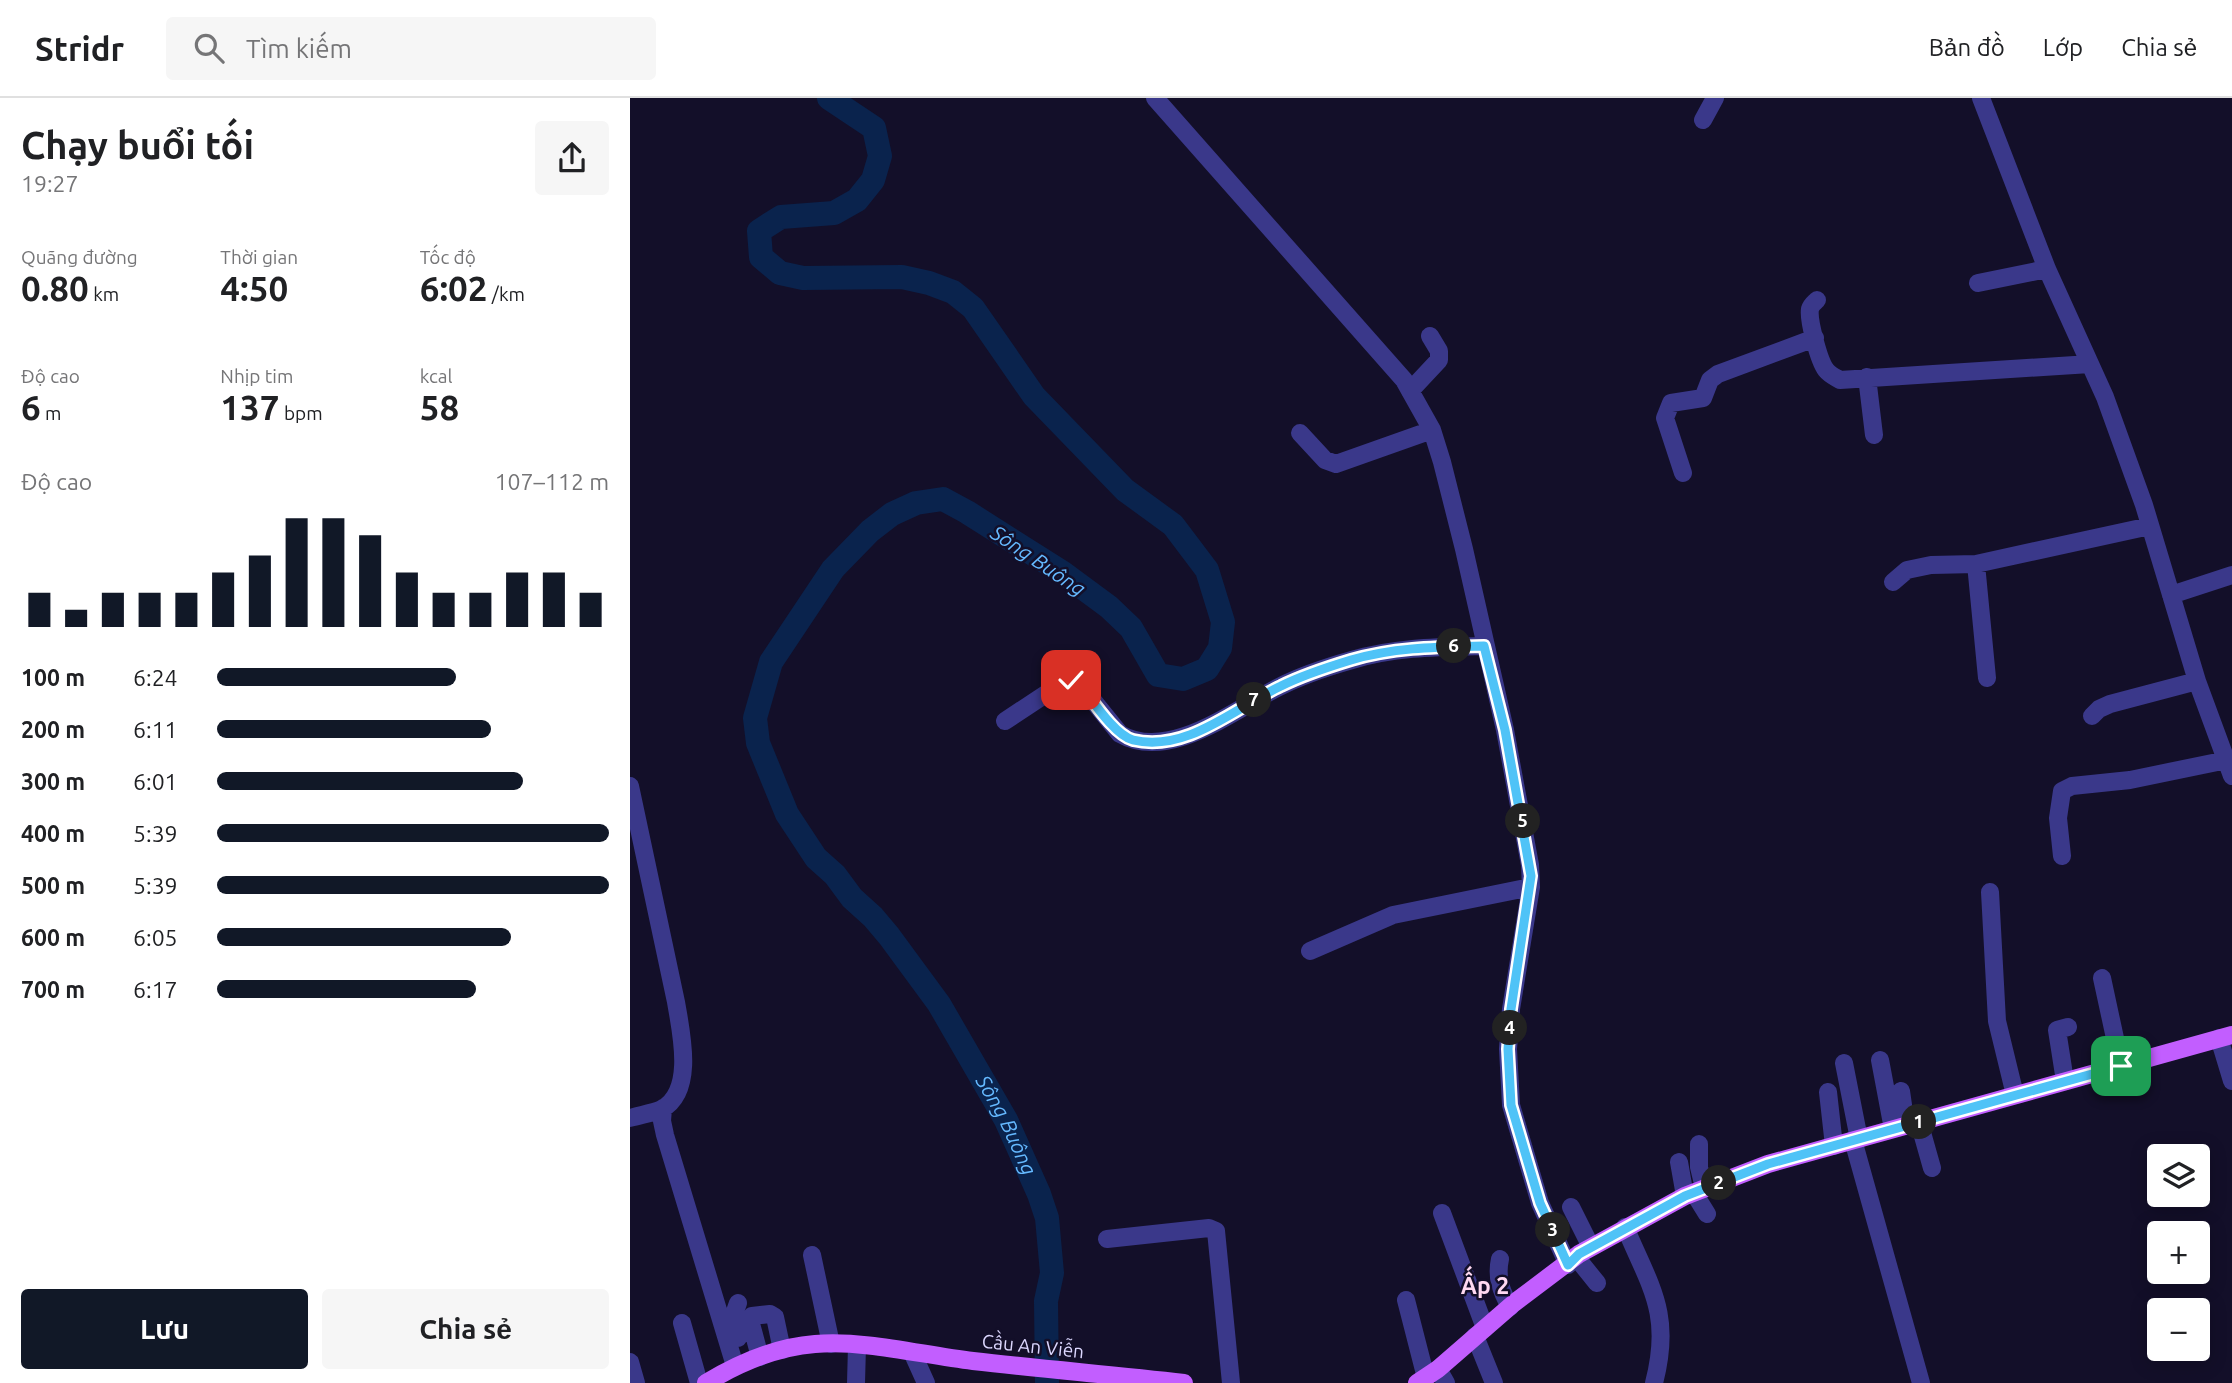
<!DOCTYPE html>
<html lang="vi">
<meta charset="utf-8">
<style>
body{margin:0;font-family:Ubuntu,sans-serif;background:#f6f6f6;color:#202124;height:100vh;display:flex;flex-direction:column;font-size:26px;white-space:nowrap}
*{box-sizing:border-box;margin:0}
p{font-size:23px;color:#757577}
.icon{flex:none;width:38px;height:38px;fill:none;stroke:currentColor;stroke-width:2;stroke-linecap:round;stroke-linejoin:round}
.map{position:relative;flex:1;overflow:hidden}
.side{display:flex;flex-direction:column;background:#fff;width:630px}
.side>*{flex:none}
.fabs{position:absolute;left:1517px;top:1046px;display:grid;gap:14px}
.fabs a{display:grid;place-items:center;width:63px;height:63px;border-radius:7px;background:#fff;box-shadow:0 4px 18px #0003;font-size:35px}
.pin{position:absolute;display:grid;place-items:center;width:60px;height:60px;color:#fff;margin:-30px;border-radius:14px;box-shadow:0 4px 10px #0006}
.km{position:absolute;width:35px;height:35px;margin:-18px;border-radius:50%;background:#222;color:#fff;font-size:19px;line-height:35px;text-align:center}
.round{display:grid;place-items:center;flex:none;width:74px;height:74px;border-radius:7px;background:#f6f6f6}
.overview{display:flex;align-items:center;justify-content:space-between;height:119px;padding:0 21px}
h1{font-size:38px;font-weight:700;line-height:52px}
.figures{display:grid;grid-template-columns:repeat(3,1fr);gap:10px;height:119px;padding:7px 21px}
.figures div{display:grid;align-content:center}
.figures b{font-size:35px;font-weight:700}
.figures small{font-size:19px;font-weight:400}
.figures p{font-size:19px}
.chart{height:196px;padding:14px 21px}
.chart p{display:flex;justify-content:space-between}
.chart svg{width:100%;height:126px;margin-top:7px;stroke:#111827;stroke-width:6}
.primary-button{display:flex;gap:14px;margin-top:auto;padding:14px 21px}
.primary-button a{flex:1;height:80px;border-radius:7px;background:#111827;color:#fff;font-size:28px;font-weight:700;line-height:80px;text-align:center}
.primary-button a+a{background:#f6f6f6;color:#202124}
ul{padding:0 21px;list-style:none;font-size:23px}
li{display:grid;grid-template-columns:112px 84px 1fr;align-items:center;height:52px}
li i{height:18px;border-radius:9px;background:#111827}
header{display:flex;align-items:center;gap:42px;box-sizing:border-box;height:98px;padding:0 35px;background:#fff;border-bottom:2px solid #e0e0e0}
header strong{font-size:33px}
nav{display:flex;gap:38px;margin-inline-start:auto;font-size:24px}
.search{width:490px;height:63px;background:#f6f6f6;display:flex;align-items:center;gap:18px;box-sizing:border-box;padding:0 24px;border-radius:7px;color:#757577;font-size:26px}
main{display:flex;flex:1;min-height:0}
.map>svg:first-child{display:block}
</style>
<header>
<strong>Stridr</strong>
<div class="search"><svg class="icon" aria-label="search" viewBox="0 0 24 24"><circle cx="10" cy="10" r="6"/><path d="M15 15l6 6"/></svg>Tìm kiếm</div>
<nav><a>Bản đồ</a><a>Lớp</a><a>Chia sẻ</a></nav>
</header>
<main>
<section class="side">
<div class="overview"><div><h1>Chạy buổi tối</h1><p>19:27</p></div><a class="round"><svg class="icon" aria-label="share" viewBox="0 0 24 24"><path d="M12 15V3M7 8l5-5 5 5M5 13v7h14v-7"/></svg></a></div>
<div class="figures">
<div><p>Quãng đường</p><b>0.80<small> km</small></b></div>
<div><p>Thời gian</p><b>4:50</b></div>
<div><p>Tốc độ</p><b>6:02<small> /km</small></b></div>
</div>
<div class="figures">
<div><p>Độ cao</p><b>6<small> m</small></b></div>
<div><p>Nhịp tim</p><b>137<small> bpm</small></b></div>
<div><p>kcal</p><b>58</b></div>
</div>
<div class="chart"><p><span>Độ cao</span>107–112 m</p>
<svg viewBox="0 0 160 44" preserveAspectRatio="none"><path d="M5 44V32M15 44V38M25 44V32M35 44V32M45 44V32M55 44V25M65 44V19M75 44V6M85 44V6M95 44V12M105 44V25M115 44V32M125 44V32M135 44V25M145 44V25M155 44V32"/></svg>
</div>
<ul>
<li><b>100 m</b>6:24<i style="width:61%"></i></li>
<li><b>200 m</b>6:11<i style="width:70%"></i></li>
<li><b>300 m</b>6:01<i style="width:78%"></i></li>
<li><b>400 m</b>5:39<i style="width:100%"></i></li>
<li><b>500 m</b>5:39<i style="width:100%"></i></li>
<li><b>600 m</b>6:05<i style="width:75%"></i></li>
<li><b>700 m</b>6:17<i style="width:66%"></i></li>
</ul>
<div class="primary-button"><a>Lưu</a><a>Chia sẻ</a></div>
</section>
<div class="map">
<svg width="1602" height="1285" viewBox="0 0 1602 1285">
<rect width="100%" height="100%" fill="#130f29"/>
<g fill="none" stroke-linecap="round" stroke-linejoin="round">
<path stroke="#0a234d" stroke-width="24" id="s1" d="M199,0l45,30 6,28 -7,24 -16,20 -23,13 -53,4 -22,14 2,26 19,16 23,5 99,-1 27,6 24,9 20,16 61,88 91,94 48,35 34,45 16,52 -3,26 -13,21 -24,10 -25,-4 -27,-47 -22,-21 -46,-34 -96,-61 -24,-13 -27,4 -24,11 -22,17 -37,38 -62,93 -16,56 3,25 29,71 29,44 19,17 17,23 21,19 16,19 50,68 67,116 33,74 8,24 5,55 -6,28 1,82"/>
<path stroke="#3a388a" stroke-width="18" d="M525,0l249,282 28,50 10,32 22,87 41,181 25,135 1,22 -20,122 -3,40 3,56 29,98 28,62
M1351,0l66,171 58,128 39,108 53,176 35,95
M1073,22l12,-22
M1348,185l69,-14
M1187,202c-3,3 -6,5 -7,9 -2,11 9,52 16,61 4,5 9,7 14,10l250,-16
M1237,279l7,58
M780,293l29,-31v-9l-9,-15
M670,335l25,27 11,4 96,-34
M1053,375l-18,-55 6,-15 32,-5 7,-18 8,-6 97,-36
M1346,466l11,114
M1263,484l14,-12 24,-5 45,-1 174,-38
M1541,497l61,-20
M1462,618l7,-7 11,-5 87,-23
M375,623l56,-37 10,-4 7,2 42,52c49,28 114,-24 157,-46 23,-12 50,-21 75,-28 43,-13 87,-13 132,-14
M0,688l46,216c5,30 19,89 -14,107 -9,4 -22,6 -32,9
M1432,758l-4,-38 4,-27 10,-5 58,-6 97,-20
M1360,794l7,129 18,74
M680,853l83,-36 138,-28
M1472,880l19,88
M1589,940l13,43
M1250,962l13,69
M1214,965l15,76
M1435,983l-8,-51 11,-3
M1271,993l5,35
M1198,994l6,54
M33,1010l-1,13 3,14 70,231
M1289,1024l13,46
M1223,1042l68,243
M1069,1046v23l5,21
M1049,1064l6,34
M1064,1095l13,21
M941,1109l20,40
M812,1115l43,115
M995,1129c26,61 47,87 29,156
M477,1141l102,-11 7,3 15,152
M182,1157l19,89
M946,1159l21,26
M870,1161c-4,18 1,32 10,48
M776,1202l20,78
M52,1225l17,60
M845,1238l19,47
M108,1240l-6,-18 6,-17
M282,1254l14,31
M130,1259l-10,-37 2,-4 18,-2 5,3 7,33
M0,1264l6,21
M808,1271l8,14
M226,1285l1,-37"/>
<path stroke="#c25eff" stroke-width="18" d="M76,1285c33,-20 69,-36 109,-39 52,-4 106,11 158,17 70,8 140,14 211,22
M787,1285l21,-14 76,-66 65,-49 106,-58 83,-32 464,-129"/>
</g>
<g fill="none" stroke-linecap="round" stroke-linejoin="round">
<defs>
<path id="route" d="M441,582l7,2c13,16 36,53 55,58 54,13 103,-33 148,-54 22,-11 47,-19 70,-26 44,-13 88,-13 133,-14l21,84 26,146 -20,133 -3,40 3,56 29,98 28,62 11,-11 106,-58 83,-32 353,-98"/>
</defs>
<use href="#route" stroke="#fff" stroke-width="14"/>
<use href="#route" stroke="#4fc3f7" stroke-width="9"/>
</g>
<g text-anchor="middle" stroke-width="5" stroke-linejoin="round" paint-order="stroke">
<g font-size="19" fill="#dcd7ff" stroke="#130f29">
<text transform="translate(403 1248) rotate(6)" y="7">Cầu An Viễn</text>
</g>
<g font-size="21" font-style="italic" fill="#65b9ff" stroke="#130f29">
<text transform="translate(408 463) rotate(34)" y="7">Sông Buông</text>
<text dy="7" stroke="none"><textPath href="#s1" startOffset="2074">Sông Buông</textPath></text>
</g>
<g font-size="23" font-weight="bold" fill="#ffd9f2" stroke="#130f29">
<text x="855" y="1196">Ấp 2</text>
</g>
</g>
</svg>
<div class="fabs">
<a><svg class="icon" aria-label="layers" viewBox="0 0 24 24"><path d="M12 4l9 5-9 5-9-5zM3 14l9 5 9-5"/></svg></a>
<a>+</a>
<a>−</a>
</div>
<div class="pin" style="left:1491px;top:968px;background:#1e9e55"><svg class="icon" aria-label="arrive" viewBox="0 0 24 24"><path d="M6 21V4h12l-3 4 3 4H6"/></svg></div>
<div class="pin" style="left:441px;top:582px;background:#d93025"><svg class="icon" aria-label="check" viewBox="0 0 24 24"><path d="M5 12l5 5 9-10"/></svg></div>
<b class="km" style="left:1289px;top:1024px">1</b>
<b class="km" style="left:1089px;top:1085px">2</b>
<b class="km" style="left:923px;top:1132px">3</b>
<b class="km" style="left:880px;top:930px">4</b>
<b class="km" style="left:893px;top:723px">5</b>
<b class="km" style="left:824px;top:548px">6</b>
<b class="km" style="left:624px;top:602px">7</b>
</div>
</main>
